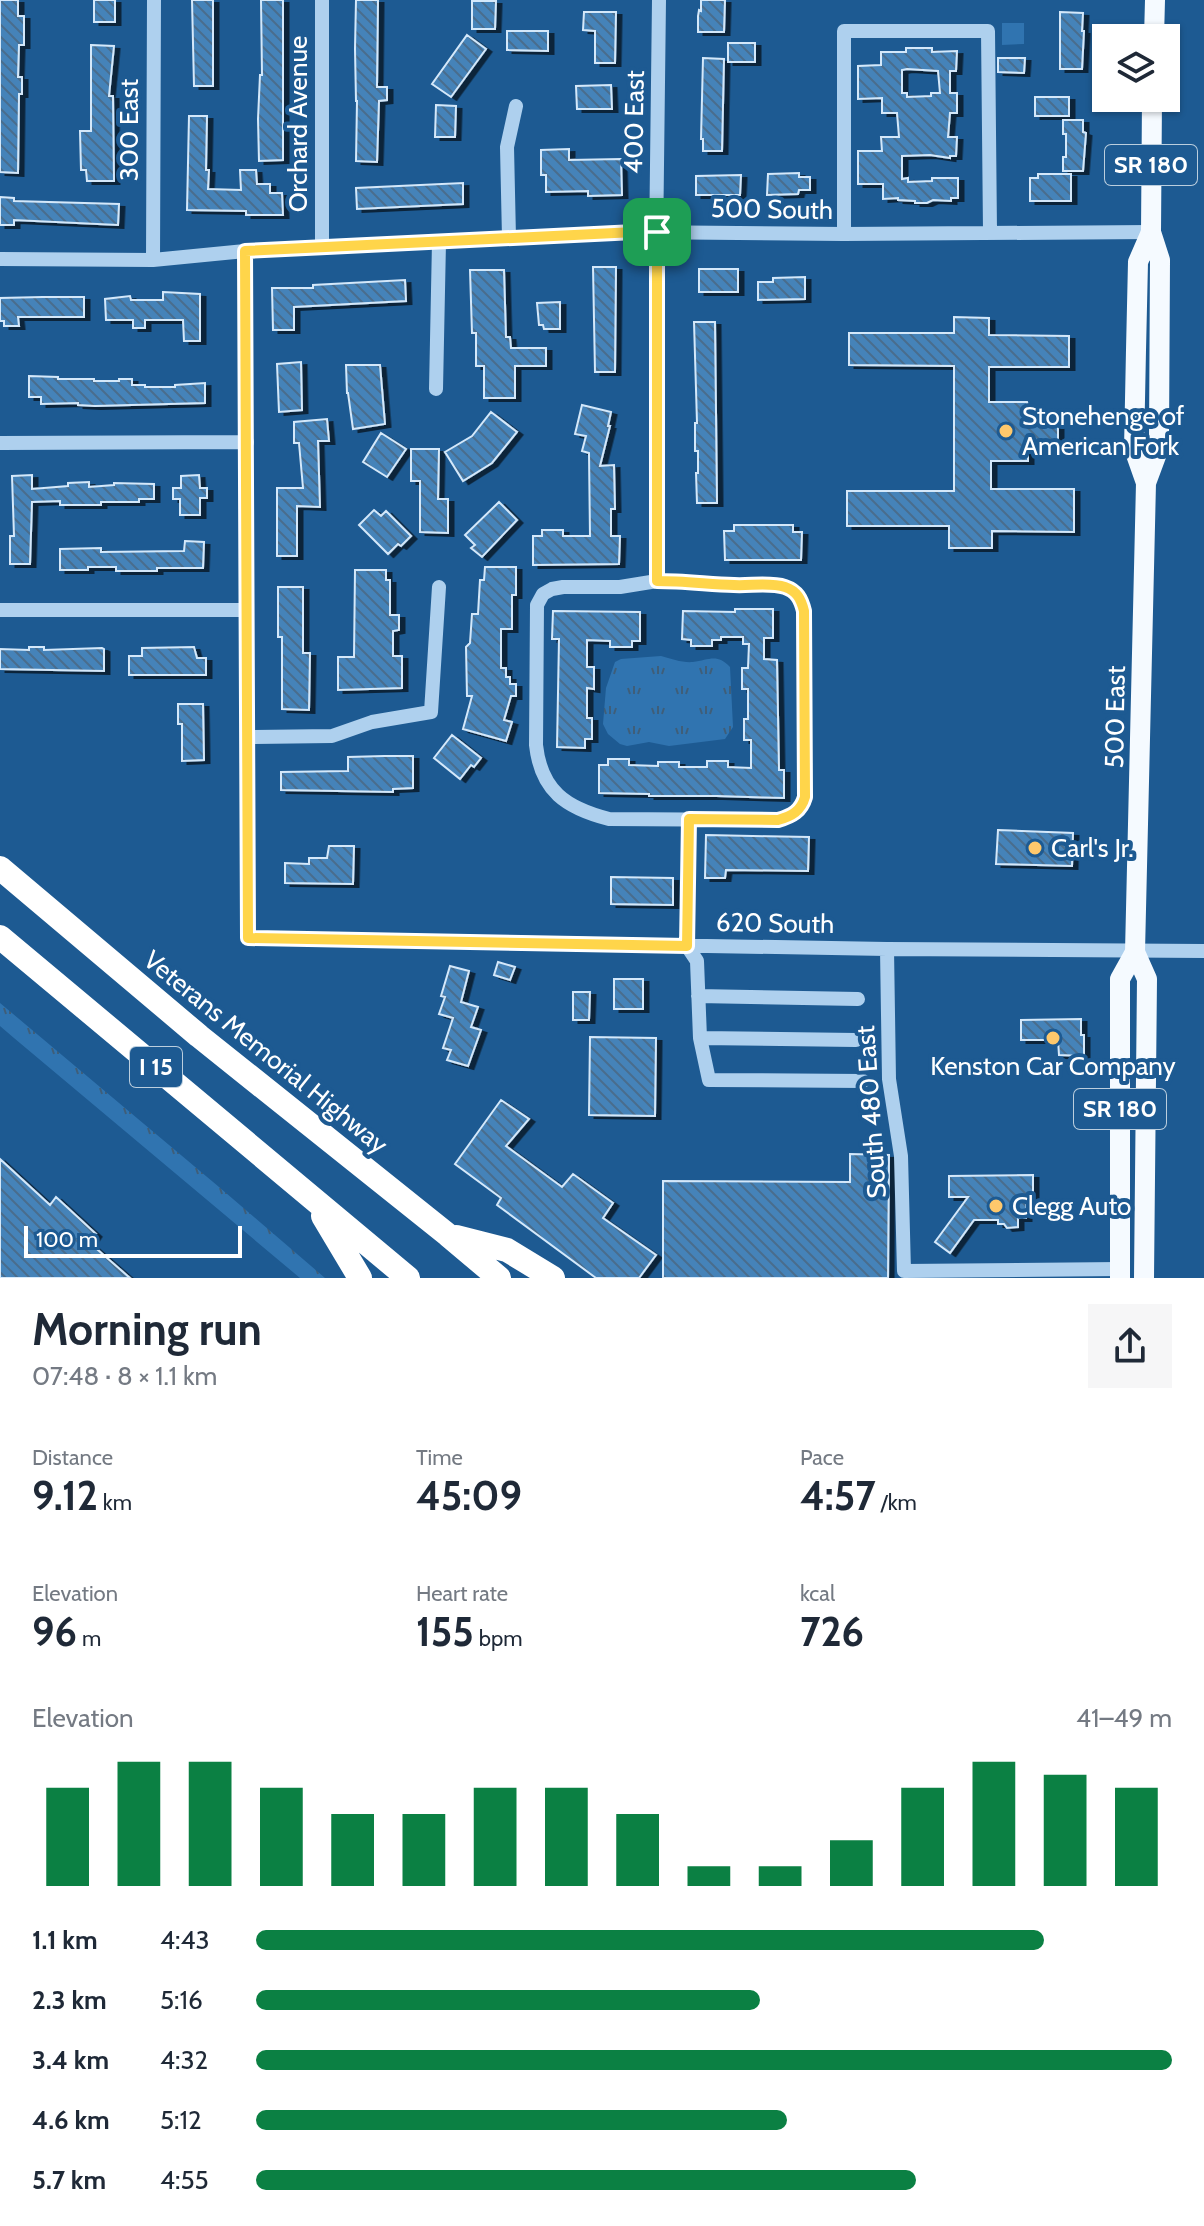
<!DOCTYPE html>
<meta charset="utf-8">
<style>
body{margin:0;font-family:Cabin,sans-serif;background:#f6f6f7;color:#1f2937;height:100vh;display:flex;flex-direction:column;font-size:30px;white-space:nowrap}
*{box-sizing:border-box;margin:0}
p{font-size:26px;color:#747a83}
.icon{flex:none;width:44px;height:44px;fill:none;stroke:currentColor;stroke-width:2;stroke-linecap:round;stroke-linejoin:round}
.map{position:relative;height:1278px;overflow:hidden}
.drawer{display:flex;flex-direction:column;background:#fff;flex:1}
.drawer>*{flex:none}
.controls{position:absolute;left:1092px;top:24px;display:grid;gap:16px}
.controls a{display:grid;place-items:center;width:88px;height:88px;border-radius:0px;background:#fff;box-shadow:0 2px 6px #0004;font-size:40px}
.scale{position:absolute;left:24px;bottom:20px;width:218px;box-sizing:border-box;padding-left:8px;border:4px solid #fff;border-top:0;font-size:22px;line-height:28px;white-space:nowrap;color:#fff;-webkit-text-stroke:6px #1d5a92;paint-order:stroke}
.pin{position:absolute;display:grid;place-items:center;width:68px;height:68px;color:#fff;margin:-34px;border-radius:16px;box-shadow:0 4px 12px #0006}
.round{display:grid;place-items:center;flex:none;width:84px;height:84px;border-radius:0px;background:#f6f6f7}
.headline{display:flex;align-items:center;justify-content:space-between;height:136px;padding:0 32px}
h1{font-size:44px;font-weight:700;line-height:60px}
.stats{display:grid;grid-template-columns:repeat(3,1fr);gap:12px;height:136px;padding:8px 32px}
.stats div{display:grid;align-content:center}
.stats b{font-size:40px;font-weight:700}
.stats small{font-size:22px;font-weight:400}
.stats p{font-size:22px}
.chart{height:224px;padding:16px 32px}
.chart p{display:flex;justify-content:space-between}
.chart svg{width:100%;height:144px;margin-top:8px;stroke:#0b8043;stroke-width:6}
ul{padding:0 32px;list-style:none;font-size:26px}
li{display:grid;grid-template-columns:128px 96px 1fr;align-items:center;height:60px}
li i{height:20px;border-radius:10px;background:#0b8043}
.map>svg:first-child{display:block}
</style>
<div class="map">
<svg width="1204" height="1278" viewBox="0 0 1204 1278">
<defs>
<pattern id="grass-tufts" width="24" height="20" patternUnits="userSpaceOnUse" patternTransform="scale(2)"><rect width="24" height="20" fill="#3074b0"/><path d="M3 7l-1-3M5 7V3M7 7l1-3M15 17l-1-3M17 17v-4M19 17l1-3" fill="none" stroke="#3f5e79"/></pattern>
<pattern id="building-back-hatch" width="6" height="6" patternUnits="userSpaceOnUse" patternTransform="scale(2)"><rect width="6" height="6" fill="#4583b9"/><path d="M-1 5l2 2M0 0l6 6M5-1l2 2" fill="none" stroke="#486d8d"/></pattern>
<filter id="shadow"><feDropShadow dx="5.5" dy="3" stdDeviation="0" flood-color="#0009"/></filter>
</defs>
<rect width="100%" height="100%" fill="#1d5a92"/>
<path fill="url(#grass-tufts)" d="M661,656c10,3 22,7 32,6 16,-2 24,-9 37,5l3,60 -8,12 -56,7 -20,-4 -22,4 -7,-2 -12,-10 -5,-10 3,-36 9,-26 6,-3z
M0,1003l219,184 106,91h-25l-286,-240 -14,-12z"/>
<path fill="#3074b0" d="M1002,23h22v21l-22,1z"/>
<path fill="url(#building-back-hatch)" stroke="#d4e8fa" stroke-width="2" fill-rule="evenodd" filter="url(#shadow)" d="M0,0h18v16h6v29h-5l-1,32h4v17h-3l-1,79 -18,-1z
M94,0h21v22h-21z
M192,0h21v86h-19z
M261,0h22v160l-24,1 -1,-42 2,-44h2z
M356,0h22l-1,87h10v13l-8,1 -2,61 -21,-1 1,-60h-1l-1,-52z
M701,0h24l-1,32h-26v-16l1,-6 2,1z
M472,1h24l-1,28h-23z
M584,12h32l-1,51h-20v-32l-12,-1z
M1060,12l23,1 -1,18h2l-2,38h-22z
M507,31h41v20l-41,-1z
M467,35l19,14 -35,48 -19,-13z
M728,43h27v19h-27z
M91,45l23,1 -5,50h4l1,85h-27l-1,-11h-5l-1,-39h11z
M906,48h26v4l25,-1 -1,20h-6v22h7v20h-7l-2,24h9l-1,19h-6v2l-20,-3 -28,1v23l6,-1v4l24,-1v-3h26v20h-7v3l-18,-1 -6,3h-12v-2l-17,-1v-2l-15,1v-15h-25v-33h24l-1,-14h18l-2,-24h-15v-15l-24,1v-33l23,-1v-13h25zM907,69l31,2 2,22h-9v3l-24,1v-4h-5v-23z
M703,58l21,1 -2,92h-19v-12h-2z
M998,58h27l-1,15 -26,-1z
M611,85l1,24h-35l-1,-23z
M1035,97h34v19h-34z
M436,105l20,1 -1,31h-20z
M189,116h18l-1,54h3l-1,19 33,1 -1,-20h16l1,14h13v9h12l1,22h-37v-4l-59,-1z
M1063,120h20v12l3,1 -3,38h-20v-14h3v-23h-3z
M569,149v11l52,-1 1,36 -34,1v-5l-42,1v-17h-5v-25z
M799,173v4h11v13h-11l-1,4 -31,1 1,-21z
M1038,174h33v27h-41v-23h8z
M741,175l-1,20h-44v-19z
M463,183v21l-106,5 -1,-21z
M0,197l14,1v3l105,3 -1,21 -104,-5v5h-14z
M593,267h23l-1,105h-20z
M699,269h39v23h-39z
M470,270h34l2,67h4l1,11h35v18h-31v32h-31v-32h-8v-33h-4z
M805,277v22l-47,1v-18h15v-4z
M405,280l1,21 -112,6v23h-21l-1,-42h41v-3z
M163,292l37,2v47h-16l-1,-21h-38v8h-12v-8h-27l-1,-21 25,-3 1,4h32z
M43,297h41v20h-66l1,9h-15v-5h-4v-23z
M560,302v27h-16l-1,-4h-4l-2,-22z
M954,317l35,1v17l80,1v31h-80v35h38l4,13h27v31h-30v15h-37v28h83v43l-82,-1v17h-43v-22h-102v-35h107v-125l-105,-1v-32h105z
M694,322h21l2,181h-20l-1,-30h2v-22h-3v-28h2z
M301,362l1,48 -23,2 -2,-48z
M346,365h34l5,59 -32,5 -5,-36h-1z
M29,376l29,1v2h36v2h25v-2h13v6h13v2h30v-2l30,-2v20l-110,3 -17,-1v-2l-37,1v-7h-12z
M582,405l29,7 -3,14h2l-10,40 14,-1 1,44h-4v27h9l-1,28 -86,1v-29h9v-6h21v6h27l-1,-83 -7,-2 4,-15 -11,-2z
M491,412l26,20 -25,31 -29,18 -18,-29 27,-16z
M327,419l2,22h-11l2,66 -23,-1v50h-20v-68h26l-4,-45h-5v-21z
M381,433l25,16 -19,28 -24,-15z
M411,449h28l-1,50h10v34l-28,-1v-51h-9z
M32,475v14l36,-3v-3l21,-1v5l25,-2v-2l40,1v15h-15v3h-38v3h-41v-4l-28,1 -2,62h-20v-28h4l-2,-60z
M199,475l1,13h7v10h-7v17h-20v-16h-7v-11h8v-12z
M499,502l18,18 -35,37 -11,-9 4,-3 -10,-10z
M374,510l7,6 5,-5 25,25 -10,10 -3,-2 -10,10 -29,-29z
M734,525h59v7h9l-1,28h-76l-1,-29h10z
M185,541l19,1 -1,26h-46v3h-41v-4h-28v3h-28v-21l41,-1v4l83,-1z
M485,567h31v28h-4v34h-11v39h5v9h4v7h6v12h-5l-7,24 8,2 -6,19 -43,-12 9,-33h-5l-1,-49 4,-4 2,-29h6l2,-34h4z
M355,570h31v10h4v35h9v15l-6,1v25h9v32l-64,2v-33h16z
M278,587h25v66h7l-1,57 -27,-1v-72h-4z
M735,609h38v29h-9v21l13,1 2,110h5v28l-67,-2h-68v-2l-50,-1v-28h9v-6h21v6l29,1v-4h21v5h28v-6h21v6l23,1v-28h-7v-21h4v-30h-6v-21h6l1,-24h-6v-7h-22v3h-9v6h-21v-6l-9,-1 1,-28 52,1z
M553,611l87,1v29h-8v6h-22v-6l-23,-1v27h7v22l-7,-1v30h5v21h-7v9l-28,-1 2,-108h-7z
M29,647h15v3l58,-2 2,1v22l-104,-2v-20l29,1z
M194,647l3,11h9v17h-77v-19h13v-8z
M178,704h25l1,56 -22,1v-37h-4z
M452,735l29,23 -7,9 -3,-2 -11,14 -26,-21z
M384,756h29v32l-20,1v3l-112,-2v-18l67,-1v-14z
M998,830l75,3 -1,33 -76,-2z
M706,835l103,2 -1,34 -82,-1 -1,8h-20z
M329,846h25l-1,38 -68,-1v-20l24,1v-6h18z
M611,877l62,1v27l-62,-1z
M498,962l17,5 -5,13 -16,-5z
M450,966l19,5 -8,31 17,5 -7,20 10,3 -13,36 -21,-6 4,-10 -8,-2 10,-30 -14,-4 6,-17 -4,-1z
M614,979h29v30h-29z
M573,992h17l-1,28h-16z
M1081,1019v16h3v21l-25,-1 -1,-15h-37v-20z
M590,1037l66,1 -1,78 -66,-1z
M501,1100l28,19 -23,27 56,41 11,-13 40,29 -10,15 53,37 -17,23h-43l-99,-73 4,-7 -46,-34z
M850,1154l39,1 -1,123h-225v-97l187,1z
M0,1159l50,46 6,-8 40,37 -6,9 40,35h-130z
M1033,1175v23h-7v20h-8v9l-11,1 -3,-4h-6v-4h-24l-24,33 -15,-11 33,-45h-19v-21z"/>
<g fill="none" stroke-linecap="round" stroke-linejoin="round">
<path stroke="#aed0ee" stroke-width="14" d="M322,0v248
M844,234v-203h144l2,201
M509,238l-2,-91 9,-41
M245,251l3,687 639,11 317,2
M0,259l153,1 92,-9 390,-19 209,2 307,-2
M153,260l1,-260
M436,389l3,-147
M0,443l247,-1
M657,581c26,0 51,3 77,4 16,1 36,-3 51,2 12,4 16,12 19,24l1,186c-4,15 -13,19 -27,23l-169,-1c-43,-11 -68,-28 -73,-74l1,-140 6,-11 9,-5 11,-2h57z
M657,581l-1,-334 3,-247
M0,610h247
M247,737l85,-1 40,-14 59,-10 8,-125
M689,819l-2,127 10,15 3,77 9,42 154,1
M887,949l2,130 12,77 3,115 216,-2
M698,996l160,3
M700,1038l156,2"/>
<path stroke="#f5faff" stroke-width="20" d="M1154,38l1,-38
M1146,483l-12,-34 2,-99 2,-88 13,-30
M1120,1278v-299l15,-27
M1144,1278l3,-299 -12,-27 11,-469 13,-35v-9l1,-179 -9,-28 1,-134"/>
<path stroke="#fff" stroke-width="24" d="M0,868l199,168 249,199 51,43
M0,937l408,341
M323,1216l37,62
M456,1237l51,13 46,28"/>
</g>
<g fill="none" stroke-linecap="round" stroke-linejoin="round">
<defs>
<path id="route" d="M635,232h22v349c26,0 51,3 77,4 16,1 36,-3 51,2 12,4 16,12 19,24l1,186c-4,14 -13,19 -27,23l-89,-1 -2,127 -439,-8 -3,-687z"/>
</defs>
<use href="#route" stroke="#fff" stroke-width="16"/>
<use href="#route" stroke="#ffd54a" stroke-width="10"/>
</g>
<g fill="#fec86c" stroke="#1d5a92" stroke-width="3">
<circle cx="1006" cy="431" r="8"/>
<circle cx="1035" cy="848" r="8"/>
<circle cx="1053" cy="1038" r="8"/>
<circle cx="996" cy="1206" r="8"/>
</g>
<g text-anchor="middle" stroke-width="8" stroke-linejoin="round" paint-order="stroke">
<g fill="#1d5a92" stroke="#bbcede" stroke-width="2">
<rect x="1105" y="145" width="92" height="40" rx="6"/>
<rect x="130" y="1047" width="52" height="40" rx="6"/>
<rect x="1074" y="1089" width="92" height="40" rx="6"/>
</g>
<g font-size="24" font-weight="bold" fill="#fff">
<text x="1151" y="173">SR 180</text>
<text x="156" y="1075">I 15</text>
<text x="1120" y="1117">SR 180</text>
</g>
<g font-size="26" fill="#fff" stroke="#1d5a92">
<text transform="translate(634 122) rotate(-89)" y="9">400 East</text>
<text transform="translate(298 124) rotate(-90)" y="9">Orchard Avenue</text>
<text transform="translate(129 130) rotate(-90)" y="9">300 East</text>
<text transform="translate(772 209) rotate(1)" y="9">500 South</text>
<text transform="translate(1115 717) rotate(-89)" y="9">500 East</text>
<text transform="translate(775 923) rotate(1)" y="9">620 South</text>
<text transform="translate(266 1052) rotate(39)" y="9">Veterans Memorial Highway</text>
<text transform="translate(871 1112) rotate(-94)" y="9">South 480 East</text>
</g>
<g font-size="26" fill="#fff" stroke="#1d5a92" text-anchor="start">
<text x="1022" y="425">Stonehenge of<tspan x="1022" dy="30">American Fork</tspan></text>
<text x="1051" y="857">Carl's Jr.</text>
<text x="1053" y="1075" text-anchor="middle">Kenston Car Company</text>
<text x="1012" y="1215">Clegg Auto</text>
</g>
</g>
</svg>
<div class="controls">
<a><svg class="icon" aria-label="layers" viewBox="0 0 24 24"><path d="M12 4l9 5-9 5-9-5zM3 14l9 5 9-5"/></svg></a>
</div>
<div class="scale">100 m</div>
<div class="pin" style="left:657px;top:232px;background:#1e9e55"><svg class="icon" aria-label="arrive" viewBox="0 0 24 24"><path d="M6 21V4h12l-3 4 3 4H6"/></svg></div>
</div>
<section class="drawer">
<div class="headline"><div><h1>Morning run</h1><p>07:48 · 8 × 1.1 km</p></div><a class="round"><svg class="icon" aria-label="share" viewBox="0 0 24 24"><path d="M12 15V3M7 8l5-5 5 5M5 13v7h14v-7"/></svg></a></div>
<div class="stats">
<div><p>Distance</p><b>9.12<small> km</small></b></div>
<div><p>Time</p><b>45:09</b></div>
<div><p>Pace</p><b>4:57<small> /km</small></b></div>
</div>
<div class="stats">
<div><p>Elevation</p><b>96<small> m</small></b></div>
<div><p>Heart rate</p><b>155<small> bpm</small></b></div>
<div><p>kcal</p><b>726</b></div>
</div>
<div class="chart"><p><span>Elevation</span>41–49 m</p>
<svg viewBox="0 0 160 44" preserveAspectRatio="none"><path d="M5 44V14M15 44V6M25 44V6M35 44V14M45 44V22M55 44V22M65 44V14M75 44V14M85 44V22M95 44V38M105 44V38M115 44V30M125 44V14M135 44V6M145 44V10M155 44V14"/></svg>
</div>
<ul>
<li><b>1.1 km</b>4:43<i style="width:86%"></i></li>
<li><b>2.3 km</b>5:16<i style="width:55%"></i></li>
<li><b>3.4 km</b>4:32<i style="width:100%"></i></li>
<li><b>4.6 km</b>5:12<i style="width:58%"></i></li>
<li><b>5.7 km</b>4:55<i style="width:72%"></i></li>
</ul>
</section>
